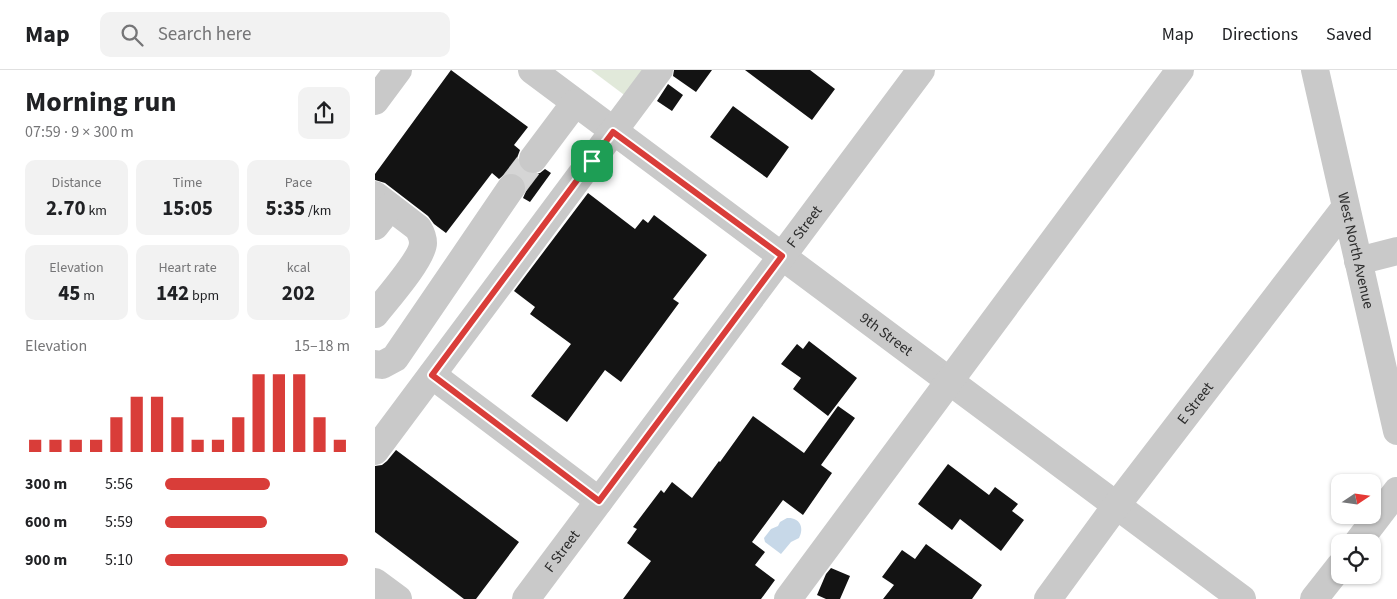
<!DOCTYPE html>
<meta charset="utf-8">
<style>
body{margin:0;font-family:"Source Sans 3",sans-serif;background:#f2f2f2;color:#202124;height:100vh;display:flex;flex-direction:column;font-size:19px;white-space:nowrap}
*{box-sizing:border-box;margin:0}
p{font-size:16px;color:#757577}
.icon{flex:none;width:28px;height:28px;fill:none;stroke:currentColor;stroke-width:2;stroke-linecap:round;stroke-linejoin:round}
.map{position:relative;flex:1;overflow:hidden}
.panel{display:flex;flex-direction:column;background:#fff;width:375px}
.panel>*{flex:none}
.needle{width:32px;rotate:77deg}
.tools{position:absolute;left:956px;top:404px;display:grid;gap:10px}
.tools a{display:grid;place-items:center;width:50px;height:50px;border-radius:10px;background:#fff;box-shadow:0 1px 4px #0004;font-size:25px}
.pin{position:absolute;display:grid;place-items:center;width:42px;height:42px;color:#fff;margin:-21px;border-radius:10px;box-shadow:0 2px 8px #0006}
.round{display:grid;place-items:center;flex:none;width:52px;height:52px;border-radius:10px;background:#f2f2f2}
.summary{display:flex;align-items:center;justify-content:space-between;height:85px;padding:0 25px}
h1{font-size:28px;font-weight:700;line-height:38px}
.figures{display:grid;grid-template-columns:repeat(3,1fr);gap:8px;height:85px;padding:5px 25px}
.figures div{display:grid;align-content:center;border-radius:10px;background:#f2f2f2;text-align:center}
.figures b{font-size:21px;font-weight:700}
.figures small{font-size:14px;font-weight:400}
.figures p{font-size:14px}
.chart{height:140px;padding:10px 25px}
.chart p{display:flex;justify-content:space-between}
.chart svg{width:100%;height:90px;margin-top:5px;stroke:#d93d39;stroke-width:6}
ul{padding:0 25px;list-style:none;font-size:16px}
li{display:grid;grid-template-columns:80px 60px 1fr;align-items:center;height:38px}
li i{height:12px;border-radius:6px;background:#d93d39}
header{display:flex;align-items:center;gap:30px;box-sizing:border-box;height:70px;padding:0 25px;background:#fff;border-bottom:1px solid #e0e0e0}
header strong{font-size:24px}
nav{display:flex;gap:28px;margin-inline-start:auto;font-size:18px}
.search{width:350px;height:45px;background:#f2f2f2;display:flex;align-items:center;gap:12px;box-sizing:border-box;padding:0 18px;border-radius:10px;color:#757577;font-size:19px}
main{display:flex;flex:1;min-height:0}
.map>svg:first-child{display:block}
</style>
<header>
<strong>Map</strong>
<div class="search"><svg class="icon" aria-label="search" viewBox="0 0 24 24"><circle cx="10" cy="10" r="6"/><path d="M15 15l6 6"/></svg>Search here</div>
<nav><a>Map</a><a>Directions</a><a>Saved</a></nav>
</header>
<main>
<section class="panel">
<div class="summary"><div><h1>Morning run</h1><p>07:59 · 9 × 300 m</p></div><a class="round"><svg class="icon" aria-label="share" viewBox="0 0 24 24"><path d="M12 15V3M7 8l5-5 5 5M5 13v7h14v-7"/></svg></a></div>
<div class="figures">
<div><p>Distance</p><b>2.70<small> km</small></b></div>
<div><p>Time</p><b>15:05</b></div>
<div><p>Pace</p><b>5:35<small> /km</small></b></div>
</div>
<div class="figures">
<div><p>Elevation</p><b>45<small> m</small></b></div>
<div><p>Heart rate</p><b>142<small> bpm</small></b></div>
<div><p>kcal</p><b>202</b></div>
</div>
<div class="chart"><p><span>Elevation</span>15–18 m</p>
<svg viewBox="0 0 160 44" preserveAspectRatio="none"><path d="M5 44V38M15 44V38M25 44V38M35 44V38M45 44V27M55 44V17M65 44V17M75 44V27M85 44V38M95 44V38M105 44V27M115 44V6M125 44V6M135 44V6M145 44V27M155 44V38"/></svg>
</div>
<ul>
<li><b>300 m</b>5:56<i style="width:57%"></i></li>
<li><b>600 m</b>5:59<i style="width:55%"></i></li>
<li><b>900 m</b>5:10<i style="width:99%"></i></li>
</ul>
</section>
<div class="map">
<svg width="1022" height="529" viewBox="0 0 1022 529">
<rect width="100%" height="100%" fill="#fff"/>
<path fill="#e1e9da" d="M216,0h68l-32,27z"/>
<path fill="#c7d8e8" d="M412,448c12,-1 18,9 12,20l-8,4 -10,12 -16,-12 -1,-4 7,-9 7,-3 2,-4z"/>
<path fill="#131313" d="M76,0l77,57 -14,18 6,5 -3,8 2,8 4,5 9,4 8,-2 5,-4 6,4 -21,29 -7,-4 4,-9 -2,-7 -5,-7 -8,-3 -7,2 -6,5 -7,-6 -46,60 -12,-9 -6,-8 -43,-33 -10,-3v-6z
M299,0h38l-16,22 -23,-16z
M370,0h65l25,19 -23,31z
M293,14l15,11 -11,16 -15,-10z
M358,36l56,41 -22,31 -57,-41z
M213,123l47,36 8,-10 5,4 6,-8 53,40 -34,44 6,4 -58,79 -16,-12 -38,52 -36,-26 40,-52 -41,-30 5,-7 -21,-16z
M434,271l48,37 -29,38 -35,-27 8,-11 -20,-14 16,-20 6,5z
M463,336l17,12 -34,47 11,8 -29,42 -20,-15 -31,42 13,10 -10,13 20,15 -14,19h-138l28,-38 -24,-18 10,-14 -4,-2 28,-37 3,3 8,-11 20,16 27,-37 1,1 33,-46 51,37z
M21,380l123,92 -43,57h-12l-89,-67v-66l7,-1 5,-4z
M573,394l41,31 6,-8 23,17 -6,7 12,9 -23,31 -41,-32 -8,11 -34,-26z
M551,474l56,41 -10,14h-89l11,-14 -12,-8 20,-27 13,9z
M456,498l19,8 -10,23h-14l-9,-4 9,-21z"/>
<g fill="none" stroke-linecap="round" stroke-linejoin="round">
<path stroke="#d5d5d5" stroke-width="28" stroke-dasharray="28 14" stroke-linecap="butt" d="M136,118l22,-29"/>
<g stroke="#c9c9c9" stroke-width="28">
<path id="s1" d="M157,0l710,529"/>
<path id="s2" d="M940,0l82,361"/>
<path d="M0,31l23,-31"/>
<path d="M158,89l42,-56"/>
<path d="M0,125l43,33c3,5 5,9 5,15 0,15 -37,57 -48,71"/>
<path d="M0,156l15,-19"/>
<path d="M983,191l39,-10"/>
<path d="M0,294l7,1 13,-7 116,-170"/>
<path d="M57,305l167,126"/>
<path d="M0,381l284,-381"/>
<path d="M983,472l39,-51"/>
<path d="M0,512l23,17"/>
<path id="s3" d="M151,529l395,-529"/>
<path d="M413,529l392,-529"/>
<path id="s4" d="M673,529l68,-93 229,-298"/>
<path d="M939,529l26,-33"/>
</g>
</g>
<g fill="none" stroke-linecap="round" stroke-linejoin="round">
<defs>
<path id="route" d="M238,62l169,124 -183,245 -167,-126z"/>
</defs>
<use href="#route" stroke="#fff" stroke-width="10"/>
<use href="#route" stroke="#d93d39" stroke-width="6"/>
</g>
<g text-anchor="middle" stroke-width="5" stroke-linejoin="round" paint-order="stroke">
<g font-size="15" fill="#2c2c2c" stroke="#fff">
<text dy="5" stroke="none"><textPath href="#s3" startOffset="465">F Street</textPath></text>
<text dy="5" stroke="none"><textPath href="#s2" startOffset="185">West North Avenue</textPath></text>
<text dy="5" stroke="none"><textPath href="#s1" startOffset="442">9th Street</textPath></text>
<text dy="5" stroke="none"><textPath href="#s4" startOffset="245">E Street</textPath></text>
<text dy="5" stroke="none"><textPath href="#s3" startOffset="60">F Street</textPath></text>
</g>
</g>
</svg>
<div class="tools">
<a><svg class="needle" viewBox="-14 -14 28 28"><path d="M0-13l5 13h-10z" fill="#e53935"/><path d="M0 13l5-13h-10z" fill="#757577"/></svg></a>
<a><svg class="icon" aria-label="locate" viewBox="0 0 24 24"><circle cx="12" cy="12" r="6"/><path d="M12 2v4M12 18v4M2 12h4M18 12h4"/></svg></a>
</div>
<div class="pin" style="left:217px;top:91px;background:#1e9e55"><svg class="icon" aria-label="arrive" viewBox="0 0 24 24"><path d="M6 21V4h12l-3 4 3 4H6"/></svg></div>
</div>
</main>
